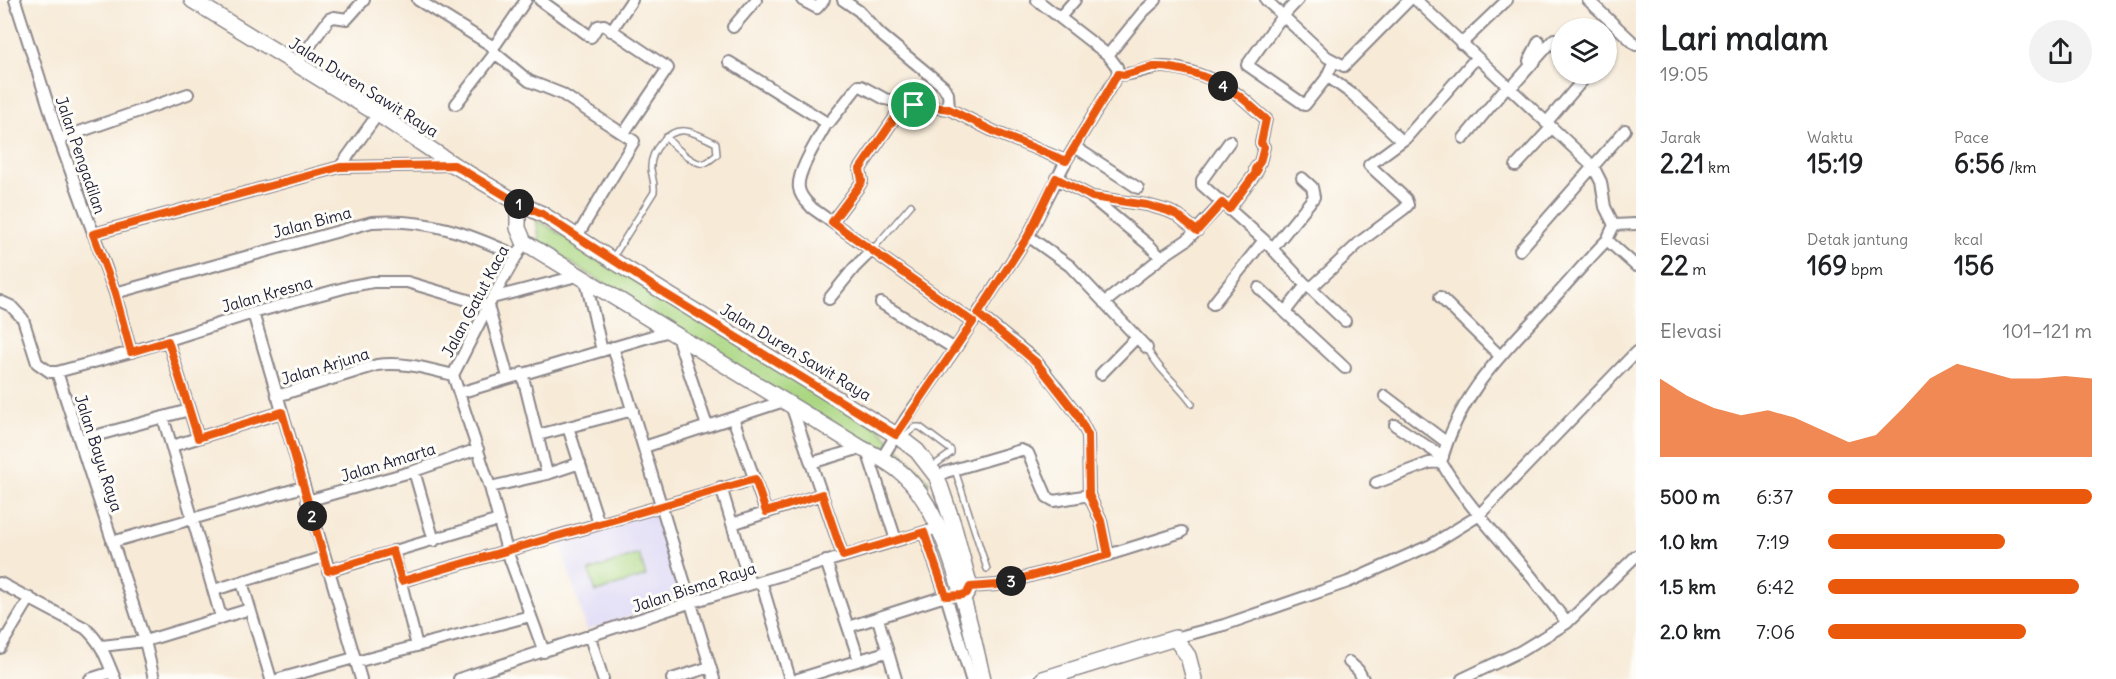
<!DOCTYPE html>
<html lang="id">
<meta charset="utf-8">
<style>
body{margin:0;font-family:Delius,sans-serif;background:#f2f2f2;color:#202124;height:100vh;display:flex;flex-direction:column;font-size:22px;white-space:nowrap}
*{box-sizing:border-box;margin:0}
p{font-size:20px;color:#757577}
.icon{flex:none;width:33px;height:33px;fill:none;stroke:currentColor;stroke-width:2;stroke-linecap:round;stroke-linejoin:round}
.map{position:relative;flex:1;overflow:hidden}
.side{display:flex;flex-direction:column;background:#fff;width:480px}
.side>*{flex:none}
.tools{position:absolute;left:1551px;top:18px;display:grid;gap:12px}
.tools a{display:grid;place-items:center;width:66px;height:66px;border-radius:50%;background:#fff;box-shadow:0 2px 4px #0004;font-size:30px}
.pin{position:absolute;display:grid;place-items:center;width:51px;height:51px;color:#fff;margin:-26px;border:3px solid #fff;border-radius:50%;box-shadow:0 2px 6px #0007}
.km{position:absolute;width:30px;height:30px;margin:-15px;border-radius:50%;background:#222;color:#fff;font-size:16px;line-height:30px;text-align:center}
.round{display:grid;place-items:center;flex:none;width:63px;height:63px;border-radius:32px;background:#f2f2f2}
.headline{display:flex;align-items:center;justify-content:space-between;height:102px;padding:0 24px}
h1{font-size:33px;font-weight:700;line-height:45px}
.metrics{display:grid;grid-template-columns:repeat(3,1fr);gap:9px;height:102px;padding:6px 24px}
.metrics div{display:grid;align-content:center}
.metrics b{font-size:26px;font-weight:700}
.metrics small{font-size:16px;font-weight:400}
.metrics p{font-size:16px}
.chart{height:168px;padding:12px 24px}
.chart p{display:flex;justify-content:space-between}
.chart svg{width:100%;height:108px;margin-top:6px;fill:#ea580c;opacity:.7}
ul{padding:0 24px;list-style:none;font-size:20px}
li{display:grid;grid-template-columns:96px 72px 1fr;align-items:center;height:45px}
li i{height:15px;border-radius:8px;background:#ea580c}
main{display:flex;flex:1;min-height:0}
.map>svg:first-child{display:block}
</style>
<main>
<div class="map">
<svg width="1636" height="679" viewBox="0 0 1636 679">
<rect width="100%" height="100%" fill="#fdfcf7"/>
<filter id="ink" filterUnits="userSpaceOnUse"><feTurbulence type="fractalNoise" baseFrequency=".0167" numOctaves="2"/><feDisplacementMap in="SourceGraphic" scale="12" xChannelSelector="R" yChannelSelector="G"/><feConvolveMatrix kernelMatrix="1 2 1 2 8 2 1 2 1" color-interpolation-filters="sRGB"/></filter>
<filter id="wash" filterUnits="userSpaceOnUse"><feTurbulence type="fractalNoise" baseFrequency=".008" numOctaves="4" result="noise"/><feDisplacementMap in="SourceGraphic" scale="24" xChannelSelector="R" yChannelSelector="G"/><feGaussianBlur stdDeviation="1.35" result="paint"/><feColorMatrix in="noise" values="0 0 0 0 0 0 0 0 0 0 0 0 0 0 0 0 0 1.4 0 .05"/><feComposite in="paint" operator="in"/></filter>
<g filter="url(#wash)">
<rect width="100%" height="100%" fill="#f7ead7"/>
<path fill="#dbd6f7" d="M654,511l27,89 -94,30 -27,-87z"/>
<path fill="#abd783" stroke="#667c5f" stroke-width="1.5" d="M536,219l341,207 52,55 -1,3 -388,-240z
M639,554l7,22 -50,16 -7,-21z"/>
</g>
<g filter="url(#ink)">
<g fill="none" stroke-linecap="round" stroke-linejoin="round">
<defs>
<path id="lane" d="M873,249l38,-44
M612,259l42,-67c1,-9 -2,-15 -3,-23 -1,-17 16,-40 34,-38 11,1 22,8 31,12l1,12c-4,2 -8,7 -12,8 -10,4 -33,-19 -39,-26
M1147,348c11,22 31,36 45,56
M902,438l13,-11h5l31,23v3l-19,14
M955,470l32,99"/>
<path id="street" d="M15,0l44,139 56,154 16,59
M418,0l74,46
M540,0l51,37 7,-11 6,-1 64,43 -44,65
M802,0l15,8 7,-8
M843,0l16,11 21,23 63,52 5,8 1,15
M1037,0l71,55 9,12 1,7
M1266,0l61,57 17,9 65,-66
M1298,0l-18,19 -33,46 58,40 23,-29
M1416,0l177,166 8,16 4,25 9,18 -7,15c-20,20 -37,41 -56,61 -49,54 -90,89 -110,161 22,37 50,67 77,99 18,20 33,41 49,62
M1588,0l48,45
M1060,17l15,-17
M733,27l23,-27
M611,31l21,-31
M1461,44l46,-44
M492,46l3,7 34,28 33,13 72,47 -58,97
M492,46l4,-2 30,-44
M1108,55l35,-43 13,-12
M1334,61l-7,15 25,18 49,46
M1529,61l10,-20
M729,62l98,61h2l29,-37h3l24,13 28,6 36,4 46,23 71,29
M296,65l33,-46 5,-2 13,2 17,-19
M1118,74c15,3 30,-8 46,-7 21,1 48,11 66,22 13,8 24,20 36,30l-5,24 3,4 -4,15 -5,7 2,2 -28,38
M1510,89l44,-50
M456,104l39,-51
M827,123c-8,15 -31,50 -28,65 1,9 8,14 13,20l161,114
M1546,123l42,-49
M1464,138l43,-52
M59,139l129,-45
M1230,141l-28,39v5l62,55 42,45 -21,27 60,56
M1075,147l63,41
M1516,166l35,-38
M340,167l38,-53
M1056,178l36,19 55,8 21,6 9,4 20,16
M1092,198l58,48 11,12
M832,222l27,-36 3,-5 -2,-12 34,-50 7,-17
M1614,225l22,-1
M93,234l247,-67 114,-2
M1028,236l42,30 77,82
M1607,240l29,26
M1272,249l42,-52 -2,-10 -10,-9
M1520,250l105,-120
M586,281l16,70
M1307,285l38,36
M1259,288l26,24
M1311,288l50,-47 43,-32 4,-4 -2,-6 -37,-34 37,-27 70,-80
M115,293l257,-71c54,-4 96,11 145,34
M1440,297l59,58
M492,298l85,-22
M829,299l25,-31 19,-19
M0,301l11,5 12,13 14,44 13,9h7l74,-20 122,-39 98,-27 22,-4h34l81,24 20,71
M881,303l74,46
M1104,303l59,-47 24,-16 35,-37
M1213,304l51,-64
M253,313l108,366
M978,314l58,47 41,53 11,21 1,60 12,26 7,34 74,-23
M677,336l30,90
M168,341l30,97
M613,347l101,332
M57,372l88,269 9,38
M522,373l25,101
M1101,374l35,-36
M453,375l37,112 17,64 37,101
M453,375l35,-69 32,-56
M459,393l210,-62
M277,396l100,-31c26,-4 51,4 76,10
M1385,396l61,46
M791,405l52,151
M163,417l58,200
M733,418l33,94
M1395,425l48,32
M568,427l31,97
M538,435l95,-25
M80,440l109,-30
M172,446l110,-34
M644,447l140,-46
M867,451l29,89
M882,458l25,-41 48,-68 73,-113 38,-75 52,-87
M811,463l50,-15
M414,471l20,70
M937,477l9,-5 75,-22 7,3 19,44 7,4 35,-6
M1376,483l53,-20 12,-1
M490,487l57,-13 33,-11
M721,487l29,97
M307,501l107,-30 64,-22
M732,524l90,-30
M924,532l22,64 25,83
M112,542l191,-55
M393,551l24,95
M826,561l33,99
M328,571l171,-51
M402,581l353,-102
M761,581l29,98
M242,582l29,97
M0,583l85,45c17,15 21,30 30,51
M970,587l27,-2 111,-30
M214,590l110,-33
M878,619l18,60
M848,627l91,-29 23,-3
M590,637l13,42
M1175,638l49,-13 124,-43 83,-37 47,-29 158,-164
M102,646l43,-5 105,-32
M0,648l30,-50
M356,662l174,-46
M1349,662l9,8 5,9
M90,679l22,-7
M279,679l75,-21
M459,679l233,-77 246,-74
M672,679l38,-12
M798,679l88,-27
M1462,679l59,-28 46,-28 69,-67"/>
<path id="secondary" d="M192,0l186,114 76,51 64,38 24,11 70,46 284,175 21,16 20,26 16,47 17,63 -3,6 -5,2
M518,203v25l6,14 337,206c15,7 30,15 43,27 45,42 64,145 79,204
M1043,679l132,-41 13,18 6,23"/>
</defs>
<use href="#lane" stroke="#8c8689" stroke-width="8"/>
<use href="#street" stroke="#8c8689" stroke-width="14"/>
<use href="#secondary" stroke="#8c8689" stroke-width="18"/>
<use href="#lane" stroke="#fff" stroke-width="5"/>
<use href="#street" stroke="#fff" stroke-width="10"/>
<use href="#secondary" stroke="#fff" stroke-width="15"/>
</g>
</g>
<g fill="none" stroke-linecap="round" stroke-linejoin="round" filter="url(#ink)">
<defs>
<path id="route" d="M1153,67c25,-1 55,9 76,22 13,7 25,20 37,30l-5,24 3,4 -4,15 -5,7 2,2 -28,38 -7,-6 -25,28 -20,-16 -9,-4 -21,-6 -55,-8 -36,-19 -28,58 -50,78 58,48 41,52 11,21 1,60 12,26 7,34 -111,30 -27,2 -3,6 -5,2 -16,1 -22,-64 -81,24 -21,-62 -56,18 -11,-33 -353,102 -9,-30 -65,20 -46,-159 -84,26 -30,-97 -37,11 -16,-59 -22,-59 247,-67 114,-2 64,38 24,11 122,79 232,142 77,-113 -141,-100 27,-36 3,-5 -2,-12 34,-50 7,-17 48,7 46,23 71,29 52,-87 6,1z"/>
</defs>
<use href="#route" stroke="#fff" stroke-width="12"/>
<use href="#route" stroke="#ea580c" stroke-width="8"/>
</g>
<g text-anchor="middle" stroke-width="6" stroke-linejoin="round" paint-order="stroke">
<g font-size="16" fill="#22223b" stroke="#fdfcf7">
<text transform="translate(364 87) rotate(32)" y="6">Jalan Duren Sawit Raya</text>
<text transform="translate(81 155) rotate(71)" y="6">Jalan Pengadilan</text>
<text transform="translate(312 222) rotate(-15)" y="6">Jalan Bima</text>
<text transform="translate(267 294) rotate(-16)" y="6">Jalan Kresna</text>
<text transform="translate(475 301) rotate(-62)" y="6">Jalan Gatut Kaca</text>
<text transform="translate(796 352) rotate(31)" y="6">Jalan Duren Sawit Raya</text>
<text transform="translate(325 366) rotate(-17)" y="6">Jalan Arjuna</text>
<text transform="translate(99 453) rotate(72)" y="6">Jalan Bayu Raya</text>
<text transform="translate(388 462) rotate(-17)" y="6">Jalan Amarta</text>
<text transform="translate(694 587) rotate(-18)" y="6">Jalan Bisma Raya</text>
</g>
</g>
</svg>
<div class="tools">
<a><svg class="icon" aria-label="layers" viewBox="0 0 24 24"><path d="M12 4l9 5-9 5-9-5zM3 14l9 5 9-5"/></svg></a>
</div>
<div class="pin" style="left:914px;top:105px;background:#1e9e55"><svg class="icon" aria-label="arrive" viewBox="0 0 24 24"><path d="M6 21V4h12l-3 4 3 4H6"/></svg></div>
<b class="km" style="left:519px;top:204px">1</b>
<b class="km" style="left:312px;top:516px">2</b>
<b class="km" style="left:1011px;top:581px">3</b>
<b class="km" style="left:1223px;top:86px">4</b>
</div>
<section class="side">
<div class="headline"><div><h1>Lari malam</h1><p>19:05</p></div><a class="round"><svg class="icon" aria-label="share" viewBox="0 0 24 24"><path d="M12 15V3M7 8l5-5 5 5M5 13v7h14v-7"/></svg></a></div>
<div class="metrics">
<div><p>Jarak</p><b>2.21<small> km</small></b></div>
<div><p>Waktu</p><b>15:19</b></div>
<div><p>Pace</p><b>6:56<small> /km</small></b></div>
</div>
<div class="metrics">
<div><p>Elevasi</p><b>22<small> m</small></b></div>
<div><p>Detak jantung</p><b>169<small> bpm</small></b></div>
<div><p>kcal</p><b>156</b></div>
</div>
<div class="chart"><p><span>Elevasi</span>101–121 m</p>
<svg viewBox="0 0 160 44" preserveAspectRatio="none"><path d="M0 44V12L10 19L20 24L30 27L40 25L50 28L60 33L70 38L80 35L90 24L100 12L110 6L120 9L130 12L140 12L150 11L160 12V44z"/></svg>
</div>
<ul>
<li><b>500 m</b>6:37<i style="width:100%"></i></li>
<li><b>1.0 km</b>7:19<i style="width:67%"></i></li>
<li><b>1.5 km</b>6:42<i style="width:95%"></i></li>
<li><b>2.0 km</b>7:06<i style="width:75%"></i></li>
</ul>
</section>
</main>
